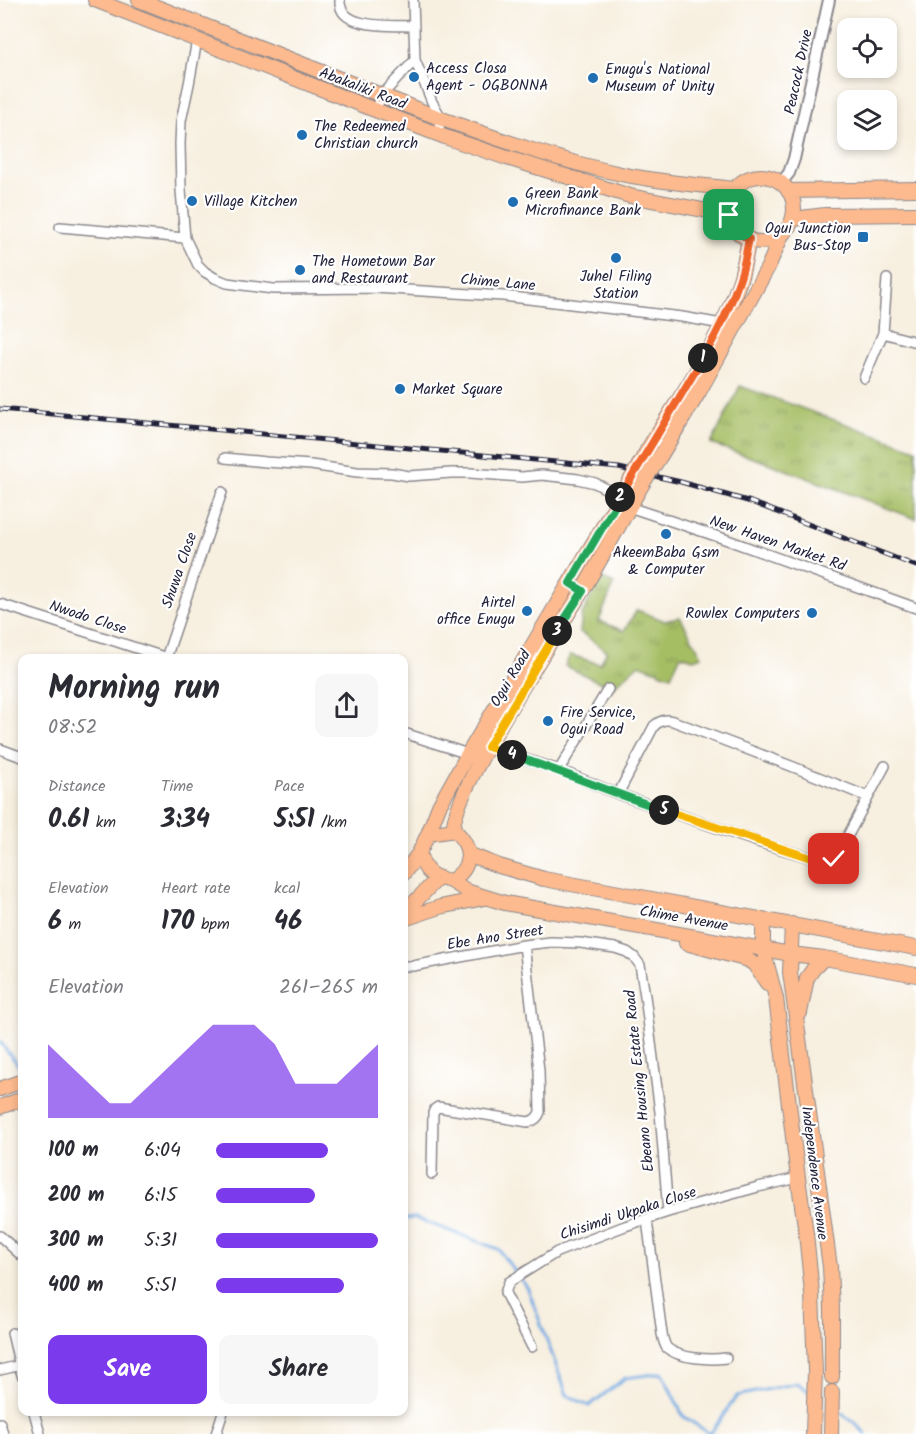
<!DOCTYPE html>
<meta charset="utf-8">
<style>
body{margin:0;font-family:Kalam,sans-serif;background:#f7f7f7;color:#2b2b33;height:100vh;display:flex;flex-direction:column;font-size:22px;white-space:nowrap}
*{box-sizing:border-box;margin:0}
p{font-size:20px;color:#7c7c81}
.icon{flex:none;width:33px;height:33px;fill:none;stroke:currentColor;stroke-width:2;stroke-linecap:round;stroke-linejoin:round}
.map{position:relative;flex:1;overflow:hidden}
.side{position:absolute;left:18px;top:654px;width:390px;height:762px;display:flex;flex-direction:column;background:#fff;border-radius:12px;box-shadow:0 3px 9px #0003}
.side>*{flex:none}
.fabs{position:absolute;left:837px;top:18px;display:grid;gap:12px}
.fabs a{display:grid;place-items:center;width:60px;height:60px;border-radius:12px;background:#fff;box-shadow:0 3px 9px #0003;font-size:30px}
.pin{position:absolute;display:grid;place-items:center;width:51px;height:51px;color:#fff;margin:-26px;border-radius:12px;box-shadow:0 3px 9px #0006}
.km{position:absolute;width:30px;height:30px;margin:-15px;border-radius:50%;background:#222;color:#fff;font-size:16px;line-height:30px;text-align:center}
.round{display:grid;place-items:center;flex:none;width:63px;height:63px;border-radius:12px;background:#f7f7f7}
.head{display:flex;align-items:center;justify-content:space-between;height:102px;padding:0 30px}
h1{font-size:33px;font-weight:700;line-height:45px}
.figures{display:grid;grid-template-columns:repeat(3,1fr);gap:9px;height:102px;padding:6px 30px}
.figures div{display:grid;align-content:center}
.figures b{font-size:26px;font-weight:700}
.figures small{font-size:16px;font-weight:400}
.figures p{font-size:16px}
.chart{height:168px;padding:12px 30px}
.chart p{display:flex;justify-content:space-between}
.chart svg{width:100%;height:108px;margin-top:6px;fill:#7c3aed;opacity:.7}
.cta{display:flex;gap:12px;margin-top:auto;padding:12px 30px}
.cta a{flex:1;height:69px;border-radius:12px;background:#7c3aed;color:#fff;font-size:24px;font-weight:700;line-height:69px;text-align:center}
.cta a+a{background:#f7f7f7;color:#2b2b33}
ul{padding:0 30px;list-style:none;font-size:20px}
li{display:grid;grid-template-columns:96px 72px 1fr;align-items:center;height:45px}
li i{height:15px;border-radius:8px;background:#7c3aed}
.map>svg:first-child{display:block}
</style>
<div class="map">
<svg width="916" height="1434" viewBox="0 0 916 1434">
<defs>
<pattern id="grass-tufts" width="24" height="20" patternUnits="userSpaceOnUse" patternTransform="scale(1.5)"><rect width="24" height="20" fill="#a5be64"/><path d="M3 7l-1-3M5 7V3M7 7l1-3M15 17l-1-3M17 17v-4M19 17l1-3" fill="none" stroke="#869a54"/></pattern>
</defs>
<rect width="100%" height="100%" fill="#fff"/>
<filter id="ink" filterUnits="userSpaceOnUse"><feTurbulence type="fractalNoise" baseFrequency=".0167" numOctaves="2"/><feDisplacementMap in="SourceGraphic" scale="12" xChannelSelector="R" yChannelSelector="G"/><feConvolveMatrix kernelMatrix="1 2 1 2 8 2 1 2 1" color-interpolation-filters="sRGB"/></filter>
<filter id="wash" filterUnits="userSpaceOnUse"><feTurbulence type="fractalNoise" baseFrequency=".008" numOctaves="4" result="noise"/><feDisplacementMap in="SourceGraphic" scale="24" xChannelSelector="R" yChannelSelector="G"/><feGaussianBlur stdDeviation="1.35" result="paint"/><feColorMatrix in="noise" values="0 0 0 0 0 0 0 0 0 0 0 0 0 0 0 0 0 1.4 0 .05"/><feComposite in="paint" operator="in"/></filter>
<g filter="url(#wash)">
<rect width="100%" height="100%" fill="#f7efdf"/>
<path fill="url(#grass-tufts)" stroke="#647050" stroke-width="1.5" d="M740,386l176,63v70l-151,-57 -54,-18z
M601,578l13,6 -15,37 25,10 13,-21 28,11 15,-4 22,39 -9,3 -12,-4 -10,21 -32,-12 -27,24 -47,-22 5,-11 30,9 7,-13 -27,-19 2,-18z"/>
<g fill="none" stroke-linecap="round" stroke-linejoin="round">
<path stroke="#74abe3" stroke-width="3" d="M0,1042l22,28
M404,1219l11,-1 83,31 30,40 39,106 22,11 36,-28 37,-5 21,43 27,18
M836,1410l18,12 12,12
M710,1434l27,-38 60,-13 13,9"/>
</g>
</g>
<g filter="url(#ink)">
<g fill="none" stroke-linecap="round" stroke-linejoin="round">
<defs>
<path id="minor" d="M340,0c-2,30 53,25 73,26
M413,0l2,60 17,42 10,17 -5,15
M197,40l-8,44 -8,37 -1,23 1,46 4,48 13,27 7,7 10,6 12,5 46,6 102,-1 128,8 179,21 40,7
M375,110l7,-15 33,-35
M60,227l125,11
M883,333l33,9
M864,378l19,-45 4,-54
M225,458l41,4 45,3 46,7 35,1 17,3 42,-3h19l52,4 20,-2 36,4 17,4 25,13
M629,507l93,31 194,70
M0,604l167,54
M166,658l56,-166
M404,733l64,21 12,8
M487,747l72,23 59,24 143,49 64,19 5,-1 7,-5 48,-90
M0,749l22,8
M559,770l49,-81
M618,794l36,-68c7,-6 11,-7 19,-5l118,45 77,31
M404,966h9l111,-21 27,-3 29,1 35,5 12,4 7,5 6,8 5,31 15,116 8,100
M432,1174l1,-61 2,-4 3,-2 90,15c6,-1 10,-4 12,-10l-1,-42 -15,-125
M647,1220l15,114c1,5 2,10 5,14 13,11 43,12 59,10
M0,1236l22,20
M12,1333l10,42
M532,1347l-27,-54 4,-11 48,-30 68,-26 43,-14 90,-25 40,-9
M0,1370l21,-5
M34,1412l6,22
M0,1423l3,11
M216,1434l7,-22"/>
<path id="tertiary" d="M781,183l8,-10 5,-14 35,-159"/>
<path id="primary" d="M95,0l280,110 70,27 59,20 126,39 99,19
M139,0l303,119c59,21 118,42 179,55 38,8 76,11 114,15
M728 209a33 33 0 1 1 66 0a33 33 0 1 1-66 0Z
M788,191l128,-2
M793,219l32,-4 91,-1
M648,449c32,-53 73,-109 92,-169 4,-13 6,-27 9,-41
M661,455l38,-63 69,-125 14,-32
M454,830c-7,-31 107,-203 128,-239 22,-36 41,-74 63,-111
M454,830c19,17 19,37 -3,51 -20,-4 -26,-8 -32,-28l9,-19z
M428,834l11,-28 29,-52 166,-280
M468,854l31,12 45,13 372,69
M404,873l15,-20
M451,881l18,11 36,11 286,51 33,4 92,17
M404,913l34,-35
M404,919l36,-12 44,-9
M763,919v30l13,49 22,180 8,55 6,60 3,78 -2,63
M792,924l-2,48 40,295 2,42v68
M686,943l62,17 6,4 13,19
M800,1013l7,-35 7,-10 10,-10
M0,1089l22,-8
M0,1107l22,-8
M831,1434l1,-42"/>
</defs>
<use href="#minor" stroke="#8c888d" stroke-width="12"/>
<use href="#tertiary" stroke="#8c888d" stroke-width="14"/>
<use href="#primary" stroke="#8c888d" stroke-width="16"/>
<use href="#minor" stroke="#fff" stroke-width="9"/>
<use href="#tertiary" stroke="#fff" stroke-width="10"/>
<use href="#primary" stroke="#fcba8e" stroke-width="14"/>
<defs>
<path id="rail" d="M0,409l619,59 62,14 70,20 165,64"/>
</defs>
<use href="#rail" stroke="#22223b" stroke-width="5"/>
<use href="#rail" stroke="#fff" stroke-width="3" stroke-dasharray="9" stroke-linecap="butt"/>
<defs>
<path id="primary-bridge" d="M634,474l14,-25
M645,480l16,-25"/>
</defs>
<use href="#primary-bridge" stroke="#8c888d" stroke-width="16" stroke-linecap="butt"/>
<use href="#primary-bridge" stroke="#fcba8e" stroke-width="14"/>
</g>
</g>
<g fill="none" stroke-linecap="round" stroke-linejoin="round" filter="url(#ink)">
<defs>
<path id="split-1" d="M703,358c14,-24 27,-50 36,-77 5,-13 7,-28 10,-42 -11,-5 -16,-13 -20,-24"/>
<path id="split-2" d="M620,497l83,-139"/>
<path id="split-3" d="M557,631l26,-40 -13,-8 50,-86"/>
<path id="split-4" d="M512,755l-24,-8 69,-116"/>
<path id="split-5" d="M512,755c51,17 101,38 152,55"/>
<path id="split-6" d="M664,810l156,51 5,1 9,-3"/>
</defs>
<use href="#split-1" stroke="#fff" stroke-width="12"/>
<use href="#split-2" stroke="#fff" stroke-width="12"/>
<use href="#split-3" stroke="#fff" stroke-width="12"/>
<use href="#split-4" stroke="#fff" stroke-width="12"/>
<use href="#split-5" stroke="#fff" stroke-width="12"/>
<use href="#split-6" stroke="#fff" stroke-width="12"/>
<use href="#split-1" stroke="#f0652b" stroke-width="8"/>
<use href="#split-2" stroke="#f0652b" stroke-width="8"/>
<use href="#split-3" stroke="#22a559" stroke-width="8"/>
<use href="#split-4" stroke="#f5b400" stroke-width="8"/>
<use href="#split-5" stroke="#22a559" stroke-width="8"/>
<use href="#split-6" stroke="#f5b400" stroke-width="8"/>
</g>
<g fill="#1f6fb2" stroke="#fff" stroke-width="2">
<circle cx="414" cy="77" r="6"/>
<circle cx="593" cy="78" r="6"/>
<circle cx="302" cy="135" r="6"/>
<circle cx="192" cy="201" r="6"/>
<circle cx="513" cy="202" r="6"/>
<rect x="857" y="231" width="12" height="12" rx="3"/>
<circle cx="616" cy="258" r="6"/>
<circle cx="300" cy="270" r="6"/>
<circle cx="400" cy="389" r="6"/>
<circle cx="666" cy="534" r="6"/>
<circle cx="527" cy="611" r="6"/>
<circle cx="812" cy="613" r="6"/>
<circle cx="548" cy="721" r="6"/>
</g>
<g text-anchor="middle" stroke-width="4.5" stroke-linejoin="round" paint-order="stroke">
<g font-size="15" fill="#22223b" stroke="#fff" text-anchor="start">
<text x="426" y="73">Access Closa<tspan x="426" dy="17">Agent - OGBONNA</tspan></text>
<text x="605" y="74">Enugu's National<tspan x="605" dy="17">Museum of Unity</tspan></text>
<text x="314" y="131">The Redeemed<tspan x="314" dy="17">Christian church</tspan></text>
<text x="525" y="198">Green Bank<tspan x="525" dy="17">Microfinance Bank</tspan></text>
<text x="204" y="206">Village Kitchen</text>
<text x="851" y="233" text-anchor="end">Ogui Junction<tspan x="851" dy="17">Bus-Stop</tspan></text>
<text x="312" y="266">The Hometown Bar<tspan x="312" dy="17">and Restaurant</tspan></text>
<text x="616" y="281" text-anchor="middle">Juhel Filing<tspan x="616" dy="17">Station</tspan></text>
<text x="412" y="394">Market Square</text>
<text x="666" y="557" text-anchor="middle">AkeemBaba Gsm<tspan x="666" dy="17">&amp; Computer</tspan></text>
<text x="515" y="607" text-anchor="end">Airtel<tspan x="515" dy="17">office Enugu</tspan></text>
<text x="800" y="618" text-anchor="end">Rowlex Computers</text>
<text x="560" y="717">Fire Service,<tspan x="560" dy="17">Ogui Road</tspan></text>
</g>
<g font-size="15" fill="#22223b" stroke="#fff">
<text transform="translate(798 72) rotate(-78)" y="5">Peacock Drive</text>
<text transform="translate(363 88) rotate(21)" y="5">Abakaliki Road</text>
<text transform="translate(498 282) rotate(5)" y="5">Chime Lane</text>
<text transform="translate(778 543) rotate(19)" y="5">New Haven Market Rd</text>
<text transform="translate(179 570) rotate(-71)" y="5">Shuwa Close</text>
<text transform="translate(88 617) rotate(18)" y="5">Nwodo Close</text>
<text transform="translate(510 678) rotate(-59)" y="5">Ogui Road</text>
<text transform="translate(684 918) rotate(10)" y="5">Chime Avenue</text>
<text transform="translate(495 937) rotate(-9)" y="5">Ebe Ano Street</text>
<text transform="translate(639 1081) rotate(-96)" y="5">Ebeano Housing Estate Road</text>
<text transform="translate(815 1173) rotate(83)" y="5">Independence Avenue</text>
<text transform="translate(628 1213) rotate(-18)" y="5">Chisimdi Ukpaka Close</text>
</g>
</g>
</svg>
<div class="fabs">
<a><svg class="icon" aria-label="locate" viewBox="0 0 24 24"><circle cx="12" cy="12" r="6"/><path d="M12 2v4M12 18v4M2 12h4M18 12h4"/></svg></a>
<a><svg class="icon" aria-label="layers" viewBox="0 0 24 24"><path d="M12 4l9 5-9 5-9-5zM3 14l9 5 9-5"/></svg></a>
</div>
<div class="pin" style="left:729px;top:215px;background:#1e9e55"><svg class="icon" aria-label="arrive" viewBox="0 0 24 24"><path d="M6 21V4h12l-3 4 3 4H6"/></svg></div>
<div class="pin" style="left:834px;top:859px;background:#d93025"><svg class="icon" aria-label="check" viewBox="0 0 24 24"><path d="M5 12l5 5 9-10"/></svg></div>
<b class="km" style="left:703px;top:358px">1</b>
<b class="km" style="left:620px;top:497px">2</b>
<b class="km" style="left:557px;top:631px">3</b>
<b class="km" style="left:512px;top:755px">4</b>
<b class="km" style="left:664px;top:810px">5</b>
<section class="side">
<div class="head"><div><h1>Morning run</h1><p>08:52</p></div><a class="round"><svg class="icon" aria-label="share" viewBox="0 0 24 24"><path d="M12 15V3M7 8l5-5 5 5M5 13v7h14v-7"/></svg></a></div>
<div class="figures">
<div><p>Distance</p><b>0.61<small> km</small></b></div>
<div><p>Time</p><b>3:34</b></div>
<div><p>Pace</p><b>5:51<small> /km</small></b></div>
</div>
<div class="figures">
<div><p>Elevation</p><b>6<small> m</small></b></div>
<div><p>Heart rate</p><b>170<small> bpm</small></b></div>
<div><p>kcal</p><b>46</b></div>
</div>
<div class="chart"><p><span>Elevation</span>261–265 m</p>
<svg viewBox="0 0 160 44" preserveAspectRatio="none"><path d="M0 44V14L10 22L20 30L30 38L40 38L50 30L60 22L70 14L80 6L90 6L100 6L110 14L120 30L130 30L140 30L150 22L160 14V44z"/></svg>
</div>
<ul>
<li><b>100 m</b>6:04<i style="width:69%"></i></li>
<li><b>200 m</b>6:15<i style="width:61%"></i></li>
<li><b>300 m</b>5:31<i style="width:100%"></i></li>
<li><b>400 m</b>5:51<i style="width:79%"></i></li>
</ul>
<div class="cta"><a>Save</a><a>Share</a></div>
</section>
</div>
